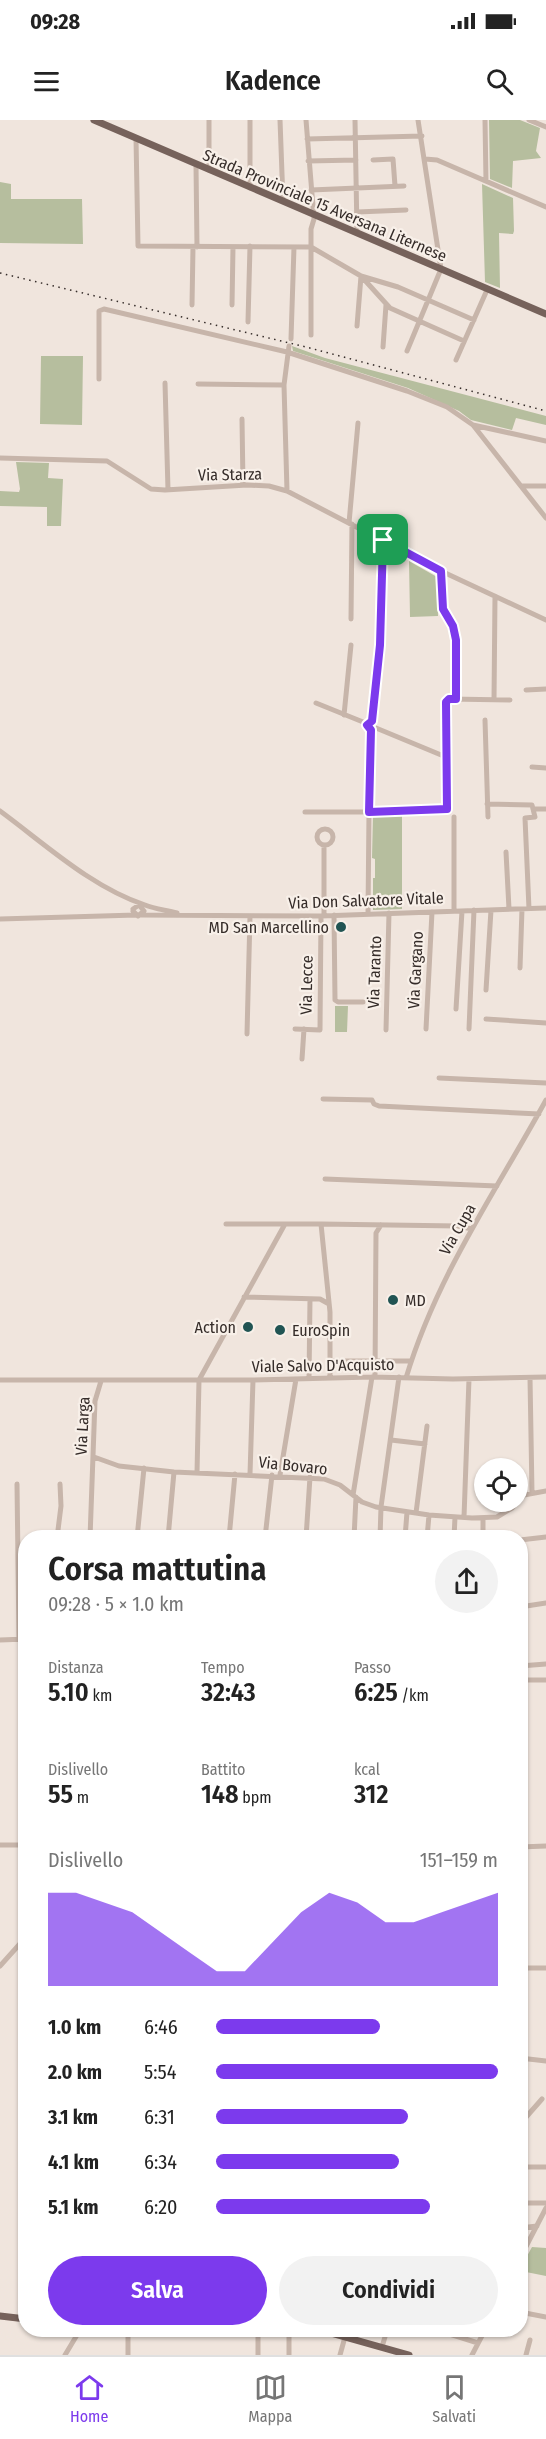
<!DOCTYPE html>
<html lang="it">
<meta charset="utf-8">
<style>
body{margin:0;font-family:"Fira Sans Condensed",sans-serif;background:#f2f2f2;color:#222;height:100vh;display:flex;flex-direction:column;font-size:22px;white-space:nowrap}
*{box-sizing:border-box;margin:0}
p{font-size:20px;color:#767676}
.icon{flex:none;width:33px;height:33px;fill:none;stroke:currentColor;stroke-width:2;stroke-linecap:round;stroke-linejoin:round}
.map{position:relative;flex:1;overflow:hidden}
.panel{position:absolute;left:18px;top:1410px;width:510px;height:807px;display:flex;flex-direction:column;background:#fff;border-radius:24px;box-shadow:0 2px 4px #0004}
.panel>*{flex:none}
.buttons{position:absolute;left:474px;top:1338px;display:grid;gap:12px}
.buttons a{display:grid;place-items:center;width:54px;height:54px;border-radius:50%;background:#fff;box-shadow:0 2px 4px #0004;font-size:30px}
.pin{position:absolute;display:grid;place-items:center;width:51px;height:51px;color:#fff;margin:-26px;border-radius:12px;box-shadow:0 3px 9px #0006}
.round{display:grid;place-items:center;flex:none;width:63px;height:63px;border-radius:32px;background:#f2f2f2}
.headline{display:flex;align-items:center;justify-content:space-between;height:102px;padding:0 30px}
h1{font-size:33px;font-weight:600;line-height:45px}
.metrics{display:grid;grid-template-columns:repeat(3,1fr);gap:9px;height:102px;padding:6px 30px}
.metrics div{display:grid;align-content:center}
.metrics b{font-size:26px;font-weight:600}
.metrics small{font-size:16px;font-weight:400}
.metrics p{font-size:16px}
.chart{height:168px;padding:12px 30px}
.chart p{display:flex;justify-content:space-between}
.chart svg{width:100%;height:108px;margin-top:6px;fill:#7c3aed;opacity:.7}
.cta{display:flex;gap:12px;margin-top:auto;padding:12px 30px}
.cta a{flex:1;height:69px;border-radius:36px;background:#7c3aed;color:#fff;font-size:24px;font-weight:600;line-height:69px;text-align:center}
.cta a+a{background:#f2f2f2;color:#222}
ul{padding:0 30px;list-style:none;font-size:20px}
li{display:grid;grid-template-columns:96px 72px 1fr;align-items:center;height:45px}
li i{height:15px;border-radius:8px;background:#7c3aed}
.status{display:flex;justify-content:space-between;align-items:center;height:42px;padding:0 30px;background:#fff;direction:ltr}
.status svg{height:16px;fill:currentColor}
header{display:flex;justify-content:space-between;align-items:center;height:78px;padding:0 30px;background:#fff;font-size:27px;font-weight:600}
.menu{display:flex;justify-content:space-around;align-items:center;height:84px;border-top:2px solid #e0e0e0;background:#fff;font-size:16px;color:#767676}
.menu a{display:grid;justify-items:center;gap:3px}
.menu .current{color:#7c3aed}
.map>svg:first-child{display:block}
</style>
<div class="status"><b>09:28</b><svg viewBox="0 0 49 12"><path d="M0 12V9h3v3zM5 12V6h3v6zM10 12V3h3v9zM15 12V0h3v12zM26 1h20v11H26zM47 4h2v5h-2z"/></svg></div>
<header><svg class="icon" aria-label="menu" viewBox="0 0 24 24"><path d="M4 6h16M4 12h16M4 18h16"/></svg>Kadence<svg class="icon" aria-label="search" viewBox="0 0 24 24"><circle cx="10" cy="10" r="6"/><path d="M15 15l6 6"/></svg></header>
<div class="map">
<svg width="546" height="2235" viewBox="0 0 546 2235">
<rect width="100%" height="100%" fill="#f0e5dd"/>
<path fill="#b6be9e" d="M489,0h31l20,8 -4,23 5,7 -28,3 -1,27 -22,-9z
M0,62l11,2v15h71l1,45 -83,-1z
M482,64l31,14 1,33 -1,3 -14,-1 1,55 -15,-6z
M292,226l33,12 221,58v9l-30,-7 -4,12 -41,-10 -12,-9 -51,-23 -115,-37z
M41,236h42l-1,69 -42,-1z
M16,342l33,1 -1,15 15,1 -2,47h-14v-19l-47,-1v-15l19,1 1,-3z
M409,441l28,16 1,39 -28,1z
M402,693v96l-29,1v-32h2v-19l-3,-1 1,-44z
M335,886h13l-1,26h-12z
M532,2127l14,1v28l-25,-5v-4z"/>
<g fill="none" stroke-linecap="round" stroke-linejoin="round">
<path stroke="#c7b5aa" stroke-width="5" d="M209,0v50
M250,0v68
M280,0l3,81
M306,0l8,99 -3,10v106
M355,0l2,113
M485,0l1,61
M529,0l17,7
M136,18l2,108 173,1 50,29 29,32 74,33
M307,19l115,-3
M425,39l12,1 109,47
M373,40l20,-1 2,27
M308,41l48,-1
M196,45l1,82
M311,70l93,-4
M357,92l49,-2
M192,185l1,-58
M232,185l1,-58
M248,202l2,-76
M357,206l4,-50 37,11 76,33
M291,219l3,-92
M383,227l3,-42
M407,231l34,-82 -23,-149
M456,240l31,-70
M99,259v-68l5,-2 183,43 120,39 40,16 26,18 73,93
M165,263l3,107
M198,264l86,1
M242,299l1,66
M473,305l73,16
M0,338l107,3 44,28 14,1 82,-5 22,1 18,5 154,80 105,49
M521,366h25
M287,371l-3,-106 5,-39
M349,403l9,-100
M441,451l2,38c2,9 9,13 11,21 6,21 2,47 2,69
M351,499l1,-95
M526,570l20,-1
M494,580l1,-104
M316,583l52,21
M344,595l7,-70
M485,600l3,97
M372,601l8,-76 3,-105
M376,608l70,29
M532,647l14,1
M487,684l45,1 3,12 -10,1 4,91
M533,689h13
M0,691c45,33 91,76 145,94 10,4 21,5 32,8
M305,692h64l2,-82
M454,697v94
M317 717a8 8 0 1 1 16 0a8 8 0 1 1-16 0Z
M324,725v71
M506,732l3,57
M133,791l5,5 6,-5 -5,-6 -6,4
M368,794l1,-102 78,-3 -1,-107 3,-3 61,1
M141,795l180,1 225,-8
M334,795l1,85 3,2h25
M0,799l136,-4
M520,848l2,-59
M486,870l5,-80
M456,889l6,-98
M486,899l60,4
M295,909l25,1 1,-114
M426,909l6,-117
M469,909l5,-119
M386,910l3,-117
M247,914l3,-118
M302,939l2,-30
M439,958l107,5
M323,979l49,1 2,4 5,2 160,8
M325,1059l172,7
M226,1104h95
M244,1177l76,2 9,5
M330,1241h81
M375,1257l1,-144 5,-8
M330,1258v-66l-9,-88 137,2 14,3
M406,1258c31,-103 89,-185 140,-278
M530,1258l2,115
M309,1259l1,-80
M0,1260h253l119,-3 81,2 93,-2
M391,1320l34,4
M94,1337l25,9 55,6 150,7 16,6 22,17 14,5 53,8 43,3 25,-1 15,-9 12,-13 22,-4
M197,1353l2,-93 86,-156
M250,1354l3,-94
M280,1355l16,-96
M17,1364l2,156
M353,1375l19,-118
M416,1393l11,-87
M464,1397l5,-138
M57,1418l4,-32 -1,-22
M90,1418l5,-137 6,-20
M137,1418l7,-70
M168,1418l6,-66
M229,1418l6,-64
M265,1418l7,-63
M306,1418l4,-61
M354,1418l2,-41
M380,1418l1,-31 18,-130
M405,1418l2,-26
M427,1418l2,-23
M454,1418l1,-21
M483,1418v-20
M520,1420l26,-3
M520,1487l26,-4
M0,1520l26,-1
M520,1546l26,-2
M520,1560h26
M0,1725h26
M520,1727l26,-1
M521,1727v-167
M0,1846l26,-29
M520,1848h26
M520,1938l26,3
M520,2004l22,-25
M520,2047h26
M520,2083h26
M520,2108l17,-2
M520,2138l26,-50
M520,2192l26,5
M128,2210v25
M437,2210l41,13
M382,2227l5,-17
M65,2235l15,-25
M258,2235v-25
M289,2235v-25
M340,2235l5,-18
M472,2235l13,-25
M526,2235l4,-15"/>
<path stroke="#76625b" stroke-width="7" d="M94,0l452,194
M0,2196l26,3
M320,2210l89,25"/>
<path stroke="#352c29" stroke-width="1.5" stroke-dasharray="1.5 4.5" stroke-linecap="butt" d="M0,153l306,74 240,64"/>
</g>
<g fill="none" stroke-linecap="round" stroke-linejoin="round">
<defs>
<path id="route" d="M383,420l58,31 2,38 10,17 3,14v59h-7l-3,3 1,107 -78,3 2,-82 -4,-5 5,-4 8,-76z"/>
</defs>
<use href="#route" stroke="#fff" stroke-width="12"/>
<use href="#route" stroke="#7c3aed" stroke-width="8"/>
</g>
<g fill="#215453" stroke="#f8f0e9" stroke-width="2">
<circle cx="341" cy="807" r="6"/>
<circle cx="393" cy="1180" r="6"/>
<circle cx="248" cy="1207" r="6"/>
<circle cx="280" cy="1210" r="6"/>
</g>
<g text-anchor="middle" stroke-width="4.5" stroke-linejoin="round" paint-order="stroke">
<g font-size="16" fill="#352c29" stroke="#f8f0e9">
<text transform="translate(325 85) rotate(23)" y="6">Strada Provinciale 15 Aversana Liternese</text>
<text transform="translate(230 354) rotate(-1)" y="6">Via Starza</text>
<text transform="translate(366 780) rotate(-2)" y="6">Via Don Salvatore Vitale</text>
<text transform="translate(415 850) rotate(-87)" y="6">Via Gargano</text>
<text transform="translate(374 852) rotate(-88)" y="6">Via Taranto</text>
<text transform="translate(306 865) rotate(-89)" y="6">Via Lecce</text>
<text transform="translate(457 1109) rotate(-60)" y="6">Via Cupa</text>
<text transform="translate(323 1245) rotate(-1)" y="6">Viale Salvo D'Acquisto</text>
<text transform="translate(82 1306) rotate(-87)" y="6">Via Larga</text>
<text transform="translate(293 1345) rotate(6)" y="6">Via Bovaro</text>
</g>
<g font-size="16" fill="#352c29" stroke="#f8f0e9" text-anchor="end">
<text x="329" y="813">MD San Marcellino</text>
<text x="405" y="1186" text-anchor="start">MD</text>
<text x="236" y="1213">Action</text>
<text x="292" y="1216" text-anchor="start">EuroSpin</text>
</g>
</g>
</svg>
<div class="buttons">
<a><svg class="icon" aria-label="locate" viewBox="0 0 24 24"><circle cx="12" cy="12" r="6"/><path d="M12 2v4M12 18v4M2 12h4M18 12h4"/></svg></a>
</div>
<div class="pin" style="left:383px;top:420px;background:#1e9e55"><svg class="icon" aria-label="arrive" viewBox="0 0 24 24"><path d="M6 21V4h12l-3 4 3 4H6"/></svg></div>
<section class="panel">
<div class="headline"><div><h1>Corsa mattutina</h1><p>09:28 · 5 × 1.0 km</p></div><a class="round"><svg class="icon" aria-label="share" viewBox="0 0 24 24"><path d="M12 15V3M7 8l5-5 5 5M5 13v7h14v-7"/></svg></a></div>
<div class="metrics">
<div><p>Distanza</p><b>5.10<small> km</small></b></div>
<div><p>Tempo</p><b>32:43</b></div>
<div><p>Passo</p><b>6:25<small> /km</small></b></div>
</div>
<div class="metrics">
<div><p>Dislivello</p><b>55<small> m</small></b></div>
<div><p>Battito</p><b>148<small> bpm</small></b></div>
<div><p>kcal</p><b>312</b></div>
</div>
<div class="chart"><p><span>Dislivello</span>151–159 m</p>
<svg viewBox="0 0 160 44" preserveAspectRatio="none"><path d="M0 44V6L10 6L20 10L30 14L40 22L50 30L60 38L70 38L80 26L90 14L100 6L110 10L120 18L130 18L140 14L150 10L160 6V44z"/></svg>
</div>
<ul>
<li><b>1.0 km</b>6:46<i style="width:58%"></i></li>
<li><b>2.0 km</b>5:54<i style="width:100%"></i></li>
<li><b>3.1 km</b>6:31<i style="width:68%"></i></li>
<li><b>4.1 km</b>6:34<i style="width:65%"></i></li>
<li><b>5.1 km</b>6:20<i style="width:76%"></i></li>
</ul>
<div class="cta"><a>Salva</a><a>Condividi</a></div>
</section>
</div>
<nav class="menu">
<a class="current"><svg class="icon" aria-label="home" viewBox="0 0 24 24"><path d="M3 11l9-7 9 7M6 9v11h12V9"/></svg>Home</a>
<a><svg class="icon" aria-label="map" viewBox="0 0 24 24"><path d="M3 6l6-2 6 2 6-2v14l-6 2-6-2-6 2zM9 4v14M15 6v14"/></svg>Mappa</a>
<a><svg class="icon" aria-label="saved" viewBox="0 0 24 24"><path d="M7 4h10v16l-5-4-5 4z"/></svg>Salvati</a>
</nav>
